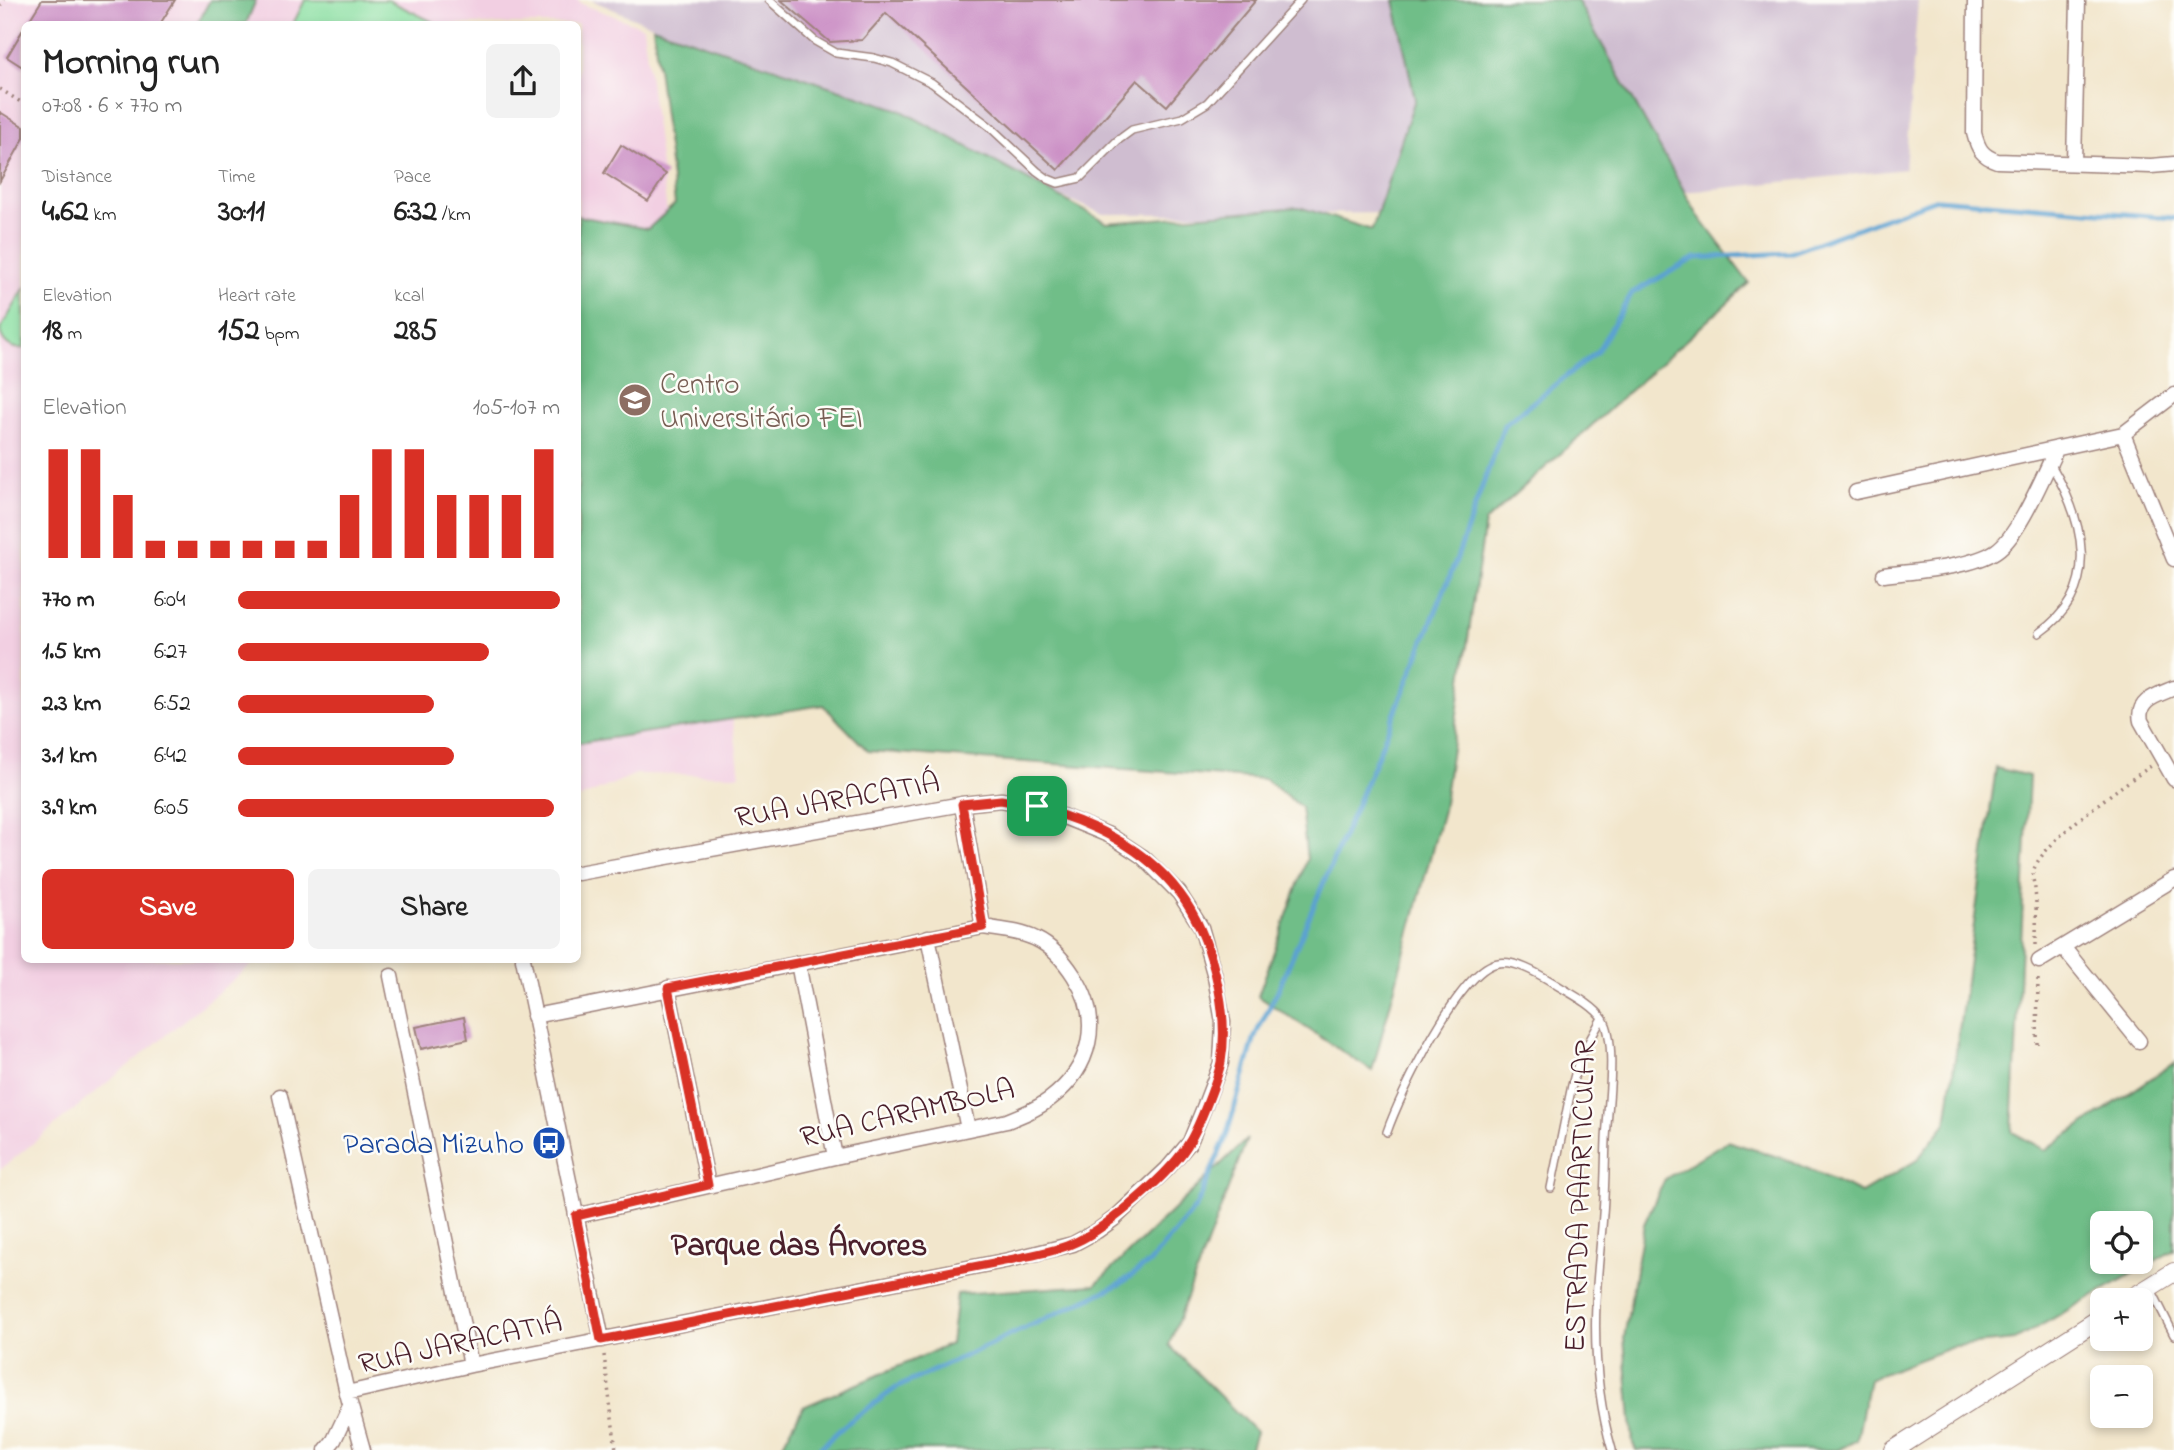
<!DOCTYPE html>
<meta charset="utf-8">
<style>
body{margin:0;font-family:"Indie Flower",sans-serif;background:#f2f2f2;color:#222;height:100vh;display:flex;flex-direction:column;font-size:26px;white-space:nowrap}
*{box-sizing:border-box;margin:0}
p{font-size:23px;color:#767676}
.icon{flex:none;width:38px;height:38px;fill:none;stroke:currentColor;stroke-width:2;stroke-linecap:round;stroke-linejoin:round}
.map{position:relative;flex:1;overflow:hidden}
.details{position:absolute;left:21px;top:21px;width:560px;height:942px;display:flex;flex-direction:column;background:#fff;border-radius:10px;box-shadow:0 4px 10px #0003}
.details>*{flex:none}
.tools{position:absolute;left:2090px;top:1211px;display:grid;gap:14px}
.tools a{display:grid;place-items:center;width:63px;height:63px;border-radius:10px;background:#fff;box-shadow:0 4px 10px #0003;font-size:35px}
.pin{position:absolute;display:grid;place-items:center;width:60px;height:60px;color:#fff;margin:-30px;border-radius:14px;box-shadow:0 4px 10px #0006}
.round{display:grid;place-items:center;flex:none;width:74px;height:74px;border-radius:10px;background:#f2f2f2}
.summary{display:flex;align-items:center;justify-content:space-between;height:119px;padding:0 21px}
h1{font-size:38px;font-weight:700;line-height:52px}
.stats{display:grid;grid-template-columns:repeat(3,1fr);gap:10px;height:119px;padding:7px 21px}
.stats div{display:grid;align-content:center}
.stats b{font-size:30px;font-weight:700}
.stats small{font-size:19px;font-weight:400}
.stats p{font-size:19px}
.chart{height:196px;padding:14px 21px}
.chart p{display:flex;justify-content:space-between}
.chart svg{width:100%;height:126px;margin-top:7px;stroke:#d93025;stroke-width:6}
.cta{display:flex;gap:14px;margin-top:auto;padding:14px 21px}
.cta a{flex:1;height:80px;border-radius:10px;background:#d93025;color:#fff;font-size:28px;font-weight:700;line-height:80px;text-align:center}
.cta a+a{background:#f2f2f2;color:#222}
ul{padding:0 21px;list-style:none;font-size:23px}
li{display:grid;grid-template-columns:112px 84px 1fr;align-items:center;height:52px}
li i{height:18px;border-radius:9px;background:#d93025}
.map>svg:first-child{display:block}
</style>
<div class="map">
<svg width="2174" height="1450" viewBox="0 0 2174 1450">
<rect width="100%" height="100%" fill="#fdfcf7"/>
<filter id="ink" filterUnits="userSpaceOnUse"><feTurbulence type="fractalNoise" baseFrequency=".0143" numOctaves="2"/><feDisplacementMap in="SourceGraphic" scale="14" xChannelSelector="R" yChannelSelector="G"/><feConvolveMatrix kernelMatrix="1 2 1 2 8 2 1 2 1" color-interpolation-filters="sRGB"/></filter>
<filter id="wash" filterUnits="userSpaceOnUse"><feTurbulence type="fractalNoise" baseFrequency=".00686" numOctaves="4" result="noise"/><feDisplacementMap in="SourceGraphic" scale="28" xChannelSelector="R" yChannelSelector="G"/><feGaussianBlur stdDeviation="1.57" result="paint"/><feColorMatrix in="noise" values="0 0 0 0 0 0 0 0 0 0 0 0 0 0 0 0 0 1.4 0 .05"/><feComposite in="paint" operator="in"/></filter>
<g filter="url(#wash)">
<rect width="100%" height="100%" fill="#f2e6cc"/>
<path fill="#f2cfe2" d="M0,0h577l5,4 61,23 97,748 -104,-1 -58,25v-775h-554v935h235l-259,211z"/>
<path fill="#cfbdd0" d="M591,0h1327l-13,169 -424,44 -378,1z"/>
<path fill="#8adfa2" stroke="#6a7f66" stroke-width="2" d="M305,0h83l49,24h-144z
M24,289v59c-12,2 -22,-5 -24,-18z"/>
<path fill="#6fbe88" stroke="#5c6e5a" stroke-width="2" fill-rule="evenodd" d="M210,0h46l-10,24h-49z
M1394,0h183l120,214 52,69 -264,239 -42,288 -71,261 -114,-75 49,-137 -6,-52 -36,-28 -397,-28 -45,-46 -245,38v-527l70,13 27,-25 -22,-177 247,83 207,113 192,-16 73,23 43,-131z
M1996,768l33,8 -17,356 33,18 129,-87v187l-159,90 -60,6 -86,33 -12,61 -19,10h-202l-3,-6 -9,-106 20,-114 21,-45 62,-38 64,20 70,32 56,-33 29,-37zM2140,1223v39h-38v-39z
M1247,1139l-78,206 87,87 -6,18h-470l23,-43 148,-63 6,-50 138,-9z"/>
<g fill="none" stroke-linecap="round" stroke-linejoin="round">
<path stroke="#5ba2d1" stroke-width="5" d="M818,1450l28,-26 50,-36 224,-104 29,-21 47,-56 30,-70 29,-101 23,-46 99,-233 77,-191 50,-141 93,-73 35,-59 63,-35 95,-5 147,-54 237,19"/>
</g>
<g id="blocks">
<path fill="#cc91c6" d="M42,0h133l-15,24h-133z
M781,0h475l-89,106 -30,-26 -79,90 -172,-157 -24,27 -32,2z
M24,28v40l-17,-11z
M0,112l24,15v11l-24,43z
M621,145l45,29 -18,27 -44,-28z
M464,1017l4,22 -47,10 -5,-22z"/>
</g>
</g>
<g filter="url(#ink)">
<use href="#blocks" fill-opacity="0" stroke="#9e827c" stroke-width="2"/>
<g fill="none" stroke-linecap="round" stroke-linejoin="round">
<defs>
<path id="service" d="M769,0l46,41 21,12 38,5 18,5 40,20 57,43 48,45 11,8 10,4 22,-5 37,-37 15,-11 50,-12 25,-15 94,-103
M2039,633c64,-44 45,-113 11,-170
M1387,1132c12,-35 73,-164 111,-169 17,-3 39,10 54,19 15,10 40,21 51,37 15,23 4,93 3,121 -1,24 -1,49 -3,74 -2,30 -6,59 -7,89 -2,50 2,99 16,147
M1551,1188l21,-103 7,-25 23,-42
M2151,1289l23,46"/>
<path id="minor" d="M1975,0l-1,133c4,16 8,23 23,28l154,5 23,-2
M2074,162l4,-162
M2123,434l51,125
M1856,492l267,-58 51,-39
M1884,575c30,-4 87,-7 112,-24 23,-15 48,-77 61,-103
M2174,688c-16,7 -38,12 -33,33l33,58
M962,804l21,123
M928,937l40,192
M2063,947l76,94
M523,959l79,381
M2039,961l135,-82
M798,963l37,194
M391,976l80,389
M668,988l40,197
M534,1016l449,-89c18,3 37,4 53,12 15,7 29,23 38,37 29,44 17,92 -24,123 -13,10 -28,16 -43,22l-172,36 -259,59
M280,1096l67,297 16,57
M347,1393l124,-28 538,-105 64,-16 24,-13 18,-13 52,-49 23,-27 13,-32 18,-47 2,-41 -8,-45 -14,-50 -22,-34 -36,-36 -32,-21 -74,-30 -36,-6 -39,4 -384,69
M326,1450l8,-10 16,-34"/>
<path id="tertiary" d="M2129,1300l45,-28
M1894,1450l208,-133"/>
</defs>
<use href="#service" stroke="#9e827c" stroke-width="10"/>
<use href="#minor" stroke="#9e827c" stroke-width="17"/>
<use href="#tertiary" stroke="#9e827c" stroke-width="20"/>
<path stroke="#9e827c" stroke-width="3.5" stroke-dasharray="2 5" stroke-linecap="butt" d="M0,6l4,-6
M0,89l24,15
M2036,945c0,-18 1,-37 -1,-55 0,-5 -3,-11 -2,-16 1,-27 94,-92 118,-108
M2037,1044l1,-67
M604,1355l12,95"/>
<use href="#service" stroke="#fff" stroke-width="7"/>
<use href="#minor" stroke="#fff" stroke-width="14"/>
<use href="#tertiary" stroke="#fff" stroke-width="18"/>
</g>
</g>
<g fill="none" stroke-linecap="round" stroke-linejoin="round" filter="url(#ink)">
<defs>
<path id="route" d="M1001,800c65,11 139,39 179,94 31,41 50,117 41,168 -3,16 -22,64 -31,79 -17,31 -82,86 -114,101 -21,10 -45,13 -67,18l-408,80 -25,-124 132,-31 -40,-197 315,-61 -21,-123z"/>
</defs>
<use href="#route" stroke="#fff" stroke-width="14"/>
<use href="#route" stroke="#d93025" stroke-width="9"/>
</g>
<defs>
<symbol id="university-disc" viewBox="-11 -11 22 22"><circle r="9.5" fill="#8d6e63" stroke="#fdfcf7"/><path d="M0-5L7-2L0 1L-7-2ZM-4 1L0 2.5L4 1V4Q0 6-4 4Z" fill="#fff"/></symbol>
<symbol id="bus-disc" viewBox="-11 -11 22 22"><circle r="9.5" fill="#1a4fb4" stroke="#fdfcf7"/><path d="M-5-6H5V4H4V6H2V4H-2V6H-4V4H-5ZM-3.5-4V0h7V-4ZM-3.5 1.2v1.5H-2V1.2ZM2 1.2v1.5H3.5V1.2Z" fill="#fff"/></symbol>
</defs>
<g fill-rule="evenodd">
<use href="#university-disc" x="616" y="381" width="38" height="38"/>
<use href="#bus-disc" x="530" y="1124" width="38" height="38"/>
</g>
<g text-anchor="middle" stroke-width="5" stroke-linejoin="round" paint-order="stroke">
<g font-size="30" fill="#785e54" stroke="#fdfcf7" text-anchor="start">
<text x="660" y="393">Centro<tspan x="660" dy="34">Universitário FEI</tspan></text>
</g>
<g font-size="30" fill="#4a1f2b" stroke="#fdfcf7">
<text transform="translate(837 799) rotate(-10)" y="10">RUA JARACATIÁ</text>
<text transform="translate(907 1112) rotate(-13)" y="10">RUA CARAMBOLA</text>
<text transform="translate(1579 1196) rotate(-88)" y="10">ESTRADA PAARTICULAR</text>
<text transform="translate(460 1342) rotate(-12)" y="10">RUA JARACATIÁ</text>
</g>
<g font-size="30" fill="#164399" stroke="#fdfcf7" text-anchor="end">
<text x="524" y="1153">Parada Mizuho</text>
</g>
<g font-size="32" font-weight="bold" fill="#4a1f2b" stroke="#fdfcf7">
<text x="799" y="1255">Parque das Árvores</text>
</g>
</g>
</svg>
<div class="tools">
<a><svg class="icon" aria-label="locate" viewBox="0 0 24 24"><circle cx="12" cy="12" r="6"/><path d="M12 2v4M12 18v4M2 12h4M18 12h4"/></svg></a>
<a>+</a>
<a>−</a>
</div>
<div class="pin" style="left:1037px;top:806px;background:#1e9e55"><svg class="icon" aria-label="arrive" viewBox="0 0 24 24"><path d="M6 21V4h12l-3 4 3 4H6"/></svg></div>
<section class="details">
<div class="summary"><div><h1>Morning run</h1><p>07:08 · 6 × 770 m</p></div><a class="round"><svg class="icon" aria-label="share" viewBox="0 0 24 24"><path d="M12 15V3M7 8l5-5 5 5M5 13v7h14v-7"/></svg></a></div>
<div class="stats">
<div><p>Distance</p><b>4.62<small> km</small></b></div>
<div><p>Time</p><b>30:11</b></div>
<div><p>Pace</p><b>6:32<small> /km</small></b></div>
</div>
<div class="stats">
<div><p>Elevation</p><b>18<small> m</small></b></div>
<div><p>Heart rate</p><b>152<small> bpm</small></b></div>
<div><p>kcal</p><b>285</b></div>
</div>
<div class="chart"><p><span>Elevation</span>105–107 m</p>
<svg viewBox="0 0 160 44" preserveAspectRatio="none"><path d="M5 44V6M15 44V6M25 44V22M35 44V38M45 44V38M55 44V38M65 44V38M75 44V38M85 44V38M95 44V22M105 44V6M115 44V6M125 44V22M135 44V22M145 44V22M155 44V6"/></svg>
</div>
<ul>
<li><b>770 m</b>6:04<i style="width:100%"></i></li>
<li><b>1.5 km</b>6:27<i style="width:78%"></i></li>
<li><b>2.3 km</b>6:52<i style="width:61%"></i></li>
<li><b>3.1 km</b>6:42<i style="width:67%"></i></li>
<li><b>3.9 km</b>6:05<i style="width:98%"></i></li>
</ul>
<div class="cta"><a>Save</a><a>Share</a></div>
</section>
</div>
